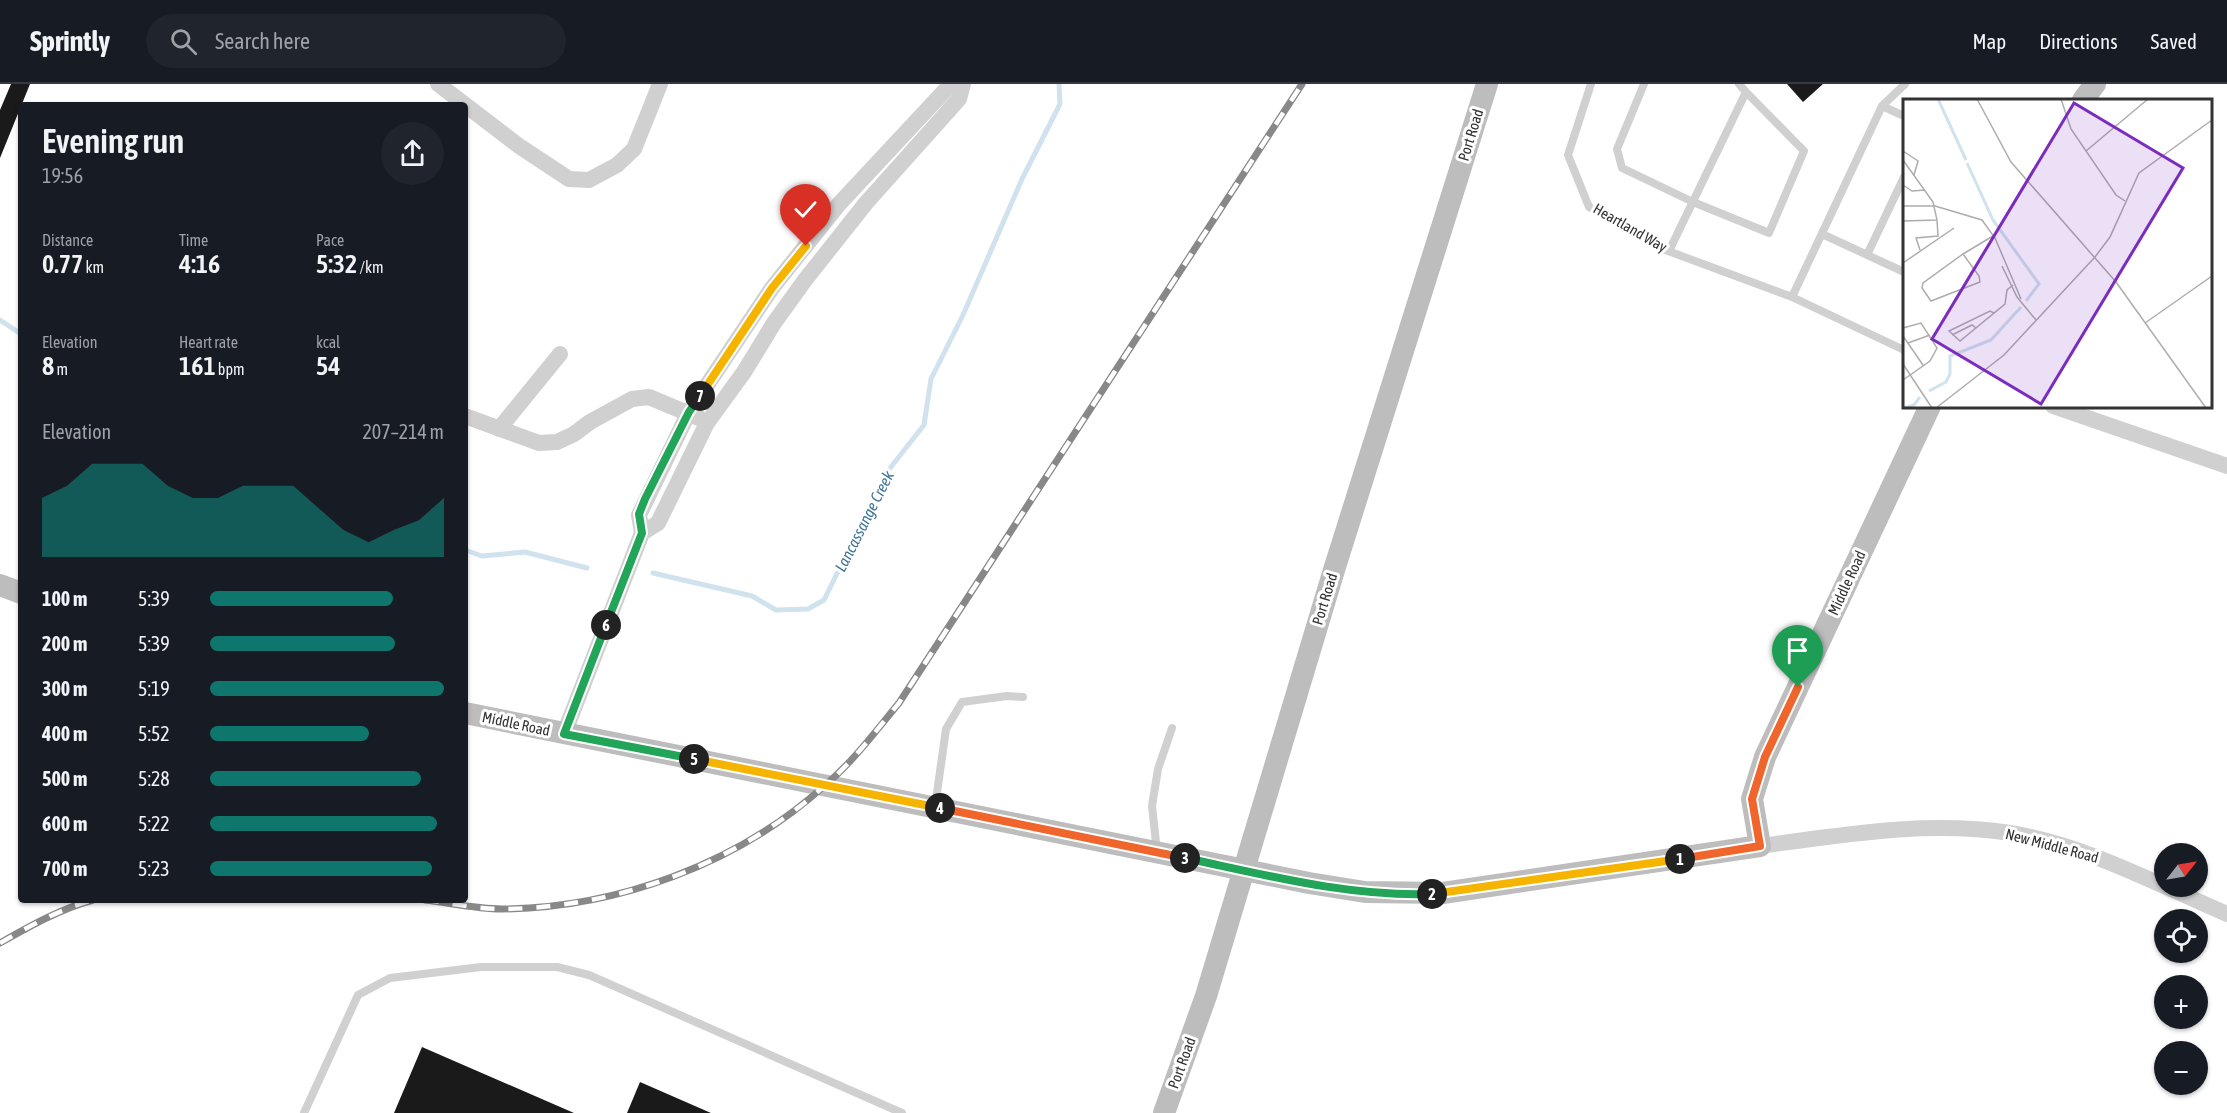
<!DOCTYPE html>
<meta charset="utf-8">
<style>
body{margin:0;font-family:"Asap Condensed",sans-serif;background:#20242c;color:#f1f3f6;height:100vh;display:flex;flex-direction:column;font-size:22px;white-space:nowrap}
*{box-sizing:border-box;margin:0}
p{font-size:20px;color:#9ea1a6}
.icon{flex:none;width:33px;height:33px;fill:none;stroke:currentColor;stroke-width:2;stroke-linecap:round;stroke-linejoin:round}
.map{position:relative;flex:1;overflow:hidden}
.drawer{position:absolute;left:18px;top:18px;width:450px;height:801px;display:flex;flex-direction:column;background:#171b24;border-radius:6px;box-shadow:0 2px 4px #0004}
.drawer>*{flex:none}
.needle{width:39px;rotate:59deg}
.fabs{position:absolute;left:2154px;top:759px;display:grid;gap:12px}
.fabs a{display:grid;place-items:center;width:54px;height:54px;border-radius:50%;background:#171b24;box-shadow:0 2px 4px #0004;font-size:30px}
.pin{position:absolute;display:grid;place-items:center;width:51px;height:51px;color:#fff;margin:-62px -26px;border-radius:50% 50% 50% 0;rotate:-45deg;box-shadow:0 0 6px #0007}
.pin .icon{rotate:45deg}
.km{position:absolute;width:30px;height:30px;margin:-15px;border-radius:50%;background:#222;color:#fff;font-size:16px;line-height:30px;text-align:center}
.round{display:grid;place-items:center;flex:none;width:63px;height:63px;border-radius:32px;background:#20242c}
.summary{display:flex;align-items:center;justify-content:space-between;height:102px;padding:0 24px}
h1{font-size:33px;font-weight:600;line-height:45px}
.figures{display:grid;grid-template-columns:repeat(3,1fr);gap:9px;height:102px;padding:6px 24px}
.figures div{display:grid;align-content:center}
.figures b{font-size:26px;font-weight:600}
.figures small{font-size:16px;font-weight:400}
.figures p{font-size:16px}
.chart{height:168px;padding:12px 24px}
.chart p{display:flex;justify-content:space-between}
.chart svg{width:100%;height:108px;margin-top:6px;fill:#0f766e;opacity:.7}
ul{padding:0 24px;list-style:none;font-size:20px}
li{display:grid;grid-template-columns:96px 72px 1fr;align-items:center;height:45px}
li i{height:15px;border-radius:8px;background:#0f766e}
header{display:flex;align-items:center;gap:36px;box-sizing:border-box;height:84px;padding:0 30px;background:#171b24;border-bottom:2px solid #363941}
header strong{font-size:28px}
nav{display:flex;gap:33px;margin-inline-start:auto;font-size:21px}
.search{width:420px;height:54px;background:#20242c;display:flex;align-items:center;gap:15px;box-sizing:border-box;padding:0 21px;border-radius:33px;color:#9ea1a6;font-size:22px}
.map>svg:first-child{display:block}
</style>
<header>
<strong>Sprintly</strong>
<div class="search"><svg class="icon" aria-label="search" viewBox="0 0 24 24"><circle cx="10" cy="10" r="6"/><path d="M15 15l6 6"/></svg>Search here</div>
<nav><a>Map</a><a>Directions</a><a>Saved</a></nav>
</header>
<div class="map">
<svg width="2227" height="1029" viewBox="0 0 2227 1029">
<rect width="100%" height="100%" fill="#fff"/>
<g fill="none" stroke-linecap="round" stroke-linejoin="round">
<path stroke="#cfe2ee" stroke-width="5" d="M0,236l21,14
M465,466l17,6 43,-4 62,16
M653,489l99,23 24,14 32,-1 16,-9 63,-128 37,-47 7,-46 32,-64 59,-136 38,-75 -1,-20"/>
</g>
<path fill="#1a1a1a" d="M11,0h19l-30,74v-48z
M1787,0h36l-20,18z
M422,963l152,66h-180z
M640,998l71,31h-84z"/>
<g fill="none" stroke-linecap="round" stroke-linejoin="round">
<path stroke="#d0d0d0" stroke-width="8" d="M1591,0l-23,71 21,52 71,41 132,49 112,53
M1644,0l-27,65 5,19 71,34 76,31 35,-82 -58,-59
M1882,22l22,10
M1822,150l82,38
M1669,167l77,-159 -7,-8
M1867,171l37,-78
M1792,213l90,-191 23,-22
M935,723l11,-78 16,-27 45,-6 16,1
M1157,768l-5,-46 6,-37 14,-41
M304,1029l54,-118 32,-17 91,-11h76l32,8 313,138"/>
<path stroke="#d0d0d0" stroke-width="16" d="M438,0l81,62 50,33 20,1 28,-15 17,-16 26,-65
M2053,322l174,60
M465,332l74,27 18,-1 17,-8 16,-12 42,-23 17,-2 50,21
M499,345l61,-75
M642,449l16,-10 49,-100 37,-51 30,-49 31,-43 61,-77 93,-104 4,-15
M564,650l78,-201 -3,-18 50,-103 83,-124 67,-84 112,-120
M1760,762c82,-11 167,-26 250,-13 75,12 147,51 217,81"/>
<path stroke="#bdbdbd" stroke-width="22" d="M2083,16l12,-16
M0,501l21,8
M465,629l844,170 56,9 78,1 317,-47 -8,-47 13,-42 165,-351
M1164,1029l42,-117 128,-426 153,-486"/>
<defs>
<path id="rail" d="M425,816c25,3 52,9 77,9 115,-1 235,-45 321,-122 29,-24 52,-55 76,-84l403,-619
M0,859c30,-17 60,-34 93,-43"/>
</defs>
<use href="#rail" stroke="#888" stroke-width="7"/>
<use href="#rail" stroke="#fff" stroke-width="4.5" stroke-dasharray="14" stroke-linecap="butt"/>
</g>
<g fill="none" stroke-linecap="round" stroke-linejoin="round">
<defs>
<path id="split-1" d="M1680,775l80,-13 -8,-47 13,-42 33,-70"/>
<path id="split-2" d="M1432,810l248,-35"/>
<path id="split-3" d="M1185,774c81,17 164,39 247,36"/>
<path id="split-4" d="M940,724l245,50"/>
<path id="split-5" d="M694,675l246,49"/>
<path id="split-6" d="M606,541l-42,109 130,25"/>
<path id="split-7" d="M606,541l36,-92 -3,-19 6,-15 44,-87 11,-16"/>
<path id="split-8" d="M700,312l72,-108 34,-42"/>
</defs>
<use href="#split-1" stroke="#fff" stroke-width="12"/>
<use href="#split-2" stroke="#fff" stroke-width="12"/>
<use href="#split-3" stroke="#fff" stroke-width="12"/>
<use href="#split-4" stroke="#fff" stroke-width="12"/>
<use href="#split-5" stroke="#fff" stroke-width="12"/>
<use href="#split-6" stroke="#fff" stroke-width="12"/>
<use href="#split-7" stroke="#fff" stroke-width="12"/>
<use href="#split-8" stroke="#fff" stroke-width="12"/>
<use href="#split-1" stroke="#f0652b" stroke-width="8"/>
<use href="#split-2" stroke="#f5b400" stroke-width="8"/>
<use href="#split-3" stroke="#22a559" stroke-width="8"/>
<use href="#split-4" stroke="#f0652b" stroke-width="8"/>
<use href="#split-5" stroke="#f5b400" stroke-width="8"/>
<use href="#split-6" stroke="#22a559" stroke-width="8"/>
<use href="#split-7" stroke="#22a559" stroke-width="8"/>
<use href="#split-8" stroke="#f5b400" stroke-width="8"/>
</g>
<g text-anchor="middle" stroke-width="6" stroke-linejoin="round" paint-order="stroke">
<g font-size="15" fill="#333" stroke="#fff">
<text transform="translate(1471 51) rotate(-73)" y="5">Port Road</text>
<text transform="translate(1630 144) rotate(30)" y="5">Heartland Way</text>
<text transform="translate(1847 499) rotate(-65)" y="5">Middle Road</text>
<text transform="translate(1325 515) rotate(-73)" y="5">Port Road</text>
<text transform="translate(516 640) rotate(12)" y="5">Middle Road</text>
<text transform="translate(2052 762) rotate(15)" y="5">New Middle Road</text>
<text transform="translate(1182 979) rotate(-70)" y="5">Port Road</text>
</g>
<g font-size="16" font-style="italic" fill="#3f7597" stroke="#fff">
<text transform="translate(864 437) rotate(-63)" y="6">Lancassange Creek</text>
</g>
</g>
<g transform="translate(1903 15)">
<rect width="309" height="309" fill="#fff"/>
<path fill="none" stroke="#cfe2ee" stroke-width="3" d="M35,0l28,61M64,64l26,57 46,64 -13,17M26,292l17,-9 4,-8v-18l41,-16 30,-33M1,309l10,-3 6,-8"/>
<path fill="none" stroke="#adadad" stroke-width="1.5" d="M74,0l34,63 105,120 90,126M158,0l10,30 45,66 9,6M0,52l15,10 -4,14M183,52l62,-52M0,61l30,42 4,18 -34,1M0,86l9,6 13,-1M0,107h32l47,14 13,18 26,61M17,151l-4,-12 22,-2 -1,-16M60,155l16,22 1,6 -49,19 -9,-13 1,-5 40,-29 30,-18M192,158l15,-20 29,-64 73,-53M0,164l51,-35M99,167l15,31 19,23M91,214l-4,-2 -41,20 11,10 45,-37 2,-14 6,-5M242,224l67,-47M0,229l18,-5 16,25 -7,13 -27,19M49,236l20,-10 4,3M0,237l20,29M5,244l22,-8M0,265l29,44M33,309l68,-53 91,-98"/>
<path fill="#7b2cbf" fill-opacity="0.15" stroke="#7b2cbf" stroke-width="3" d="M171,4l109,65 -142,236 -109,-65z"/>
<rect width="309" height="309" fill="none" stroke="#333" stroke-width="3"/>
</g>
</svg>
<div class="fabs">
<a><svg class="needle" viewBox="-14 -14 28 28"><path d="M0-13l5 13h-10z" fill="#e53935"/><path d="M0 13l5-13h-10z" fill="#9ea1a6"/></svg></a>
<a><svg class="icon" aria-label="locate" viewBox="0 0 24 24"><circle cx="12" cy="12" r="6"/><path d="M12 2v4M12 18v4M2 12h4M18 12h4"/></svg></a>
<a>+</a>
<a>−</a>
</div>
<div class="pin" style="left:1798px;top:603px;background:#1e9e55"><svg class="icon" aria-label="arrive" viewBox="0 0 24 24"><path d="M6 21V4h12l-3 4 3 4H6"/></svg></div>
<div class="pin" style="left:806px;top:162px;background:#d93025"><svg class="icon" aria-label="check" viewBox="0 0 24 24"><path d="M5 12l5 5 9-10"/></svg></div>
<b class="km" style="left:1680px;top:775px">1</b>
<b class="km" style="left:1432px;top:810px">2</b>
<b class="km" style="left:1185px;top:774px">3</b>
<b class="km" style="left:940px;top:724px">4</b>
<b class="km" style="left:694px;top:675px">5</b>
<b class="km" style="left:606px;top:541px">6</b>
<b class="km" style="left:700px;top:312px">7</b>
<section class="drawer">
<div class="summary"><div><h1>Evening run</h1><p>19:56</p></div><a class="round"><svg class="icon" aria-label="share" viewBox="0 0 24 24"><path d="M12 15V3M7 8l5-5 5 5M5 13v7h14v-7"/></svg></a></div>
<div class="figures">
<div><p>Distance</p><b>0.77<small> km</small></b></div>
<div><p>Time</p><b>4:16</b></div>
<div><p>Pace</p><b>5:32<small> /km</small></b></div>
</div>
<div class="figures">
<div><p>Elevation</p><b>8<small> m</small></b></div>
<div><p>Heart rate</p><b>161<small> bpm</small></b></div>
<div><p>kcal</p><b>54</b></div>
</div>
<div class="chart"><p><span>Elevation</span>207–214 m</p>
<svg viewBox="0 0 160 44" preserveAspectRatio="none"><path d="M0 44V20L10 15L20 6L30 6L40 6L50 15L60 20L70 20L80 15L90 15L100 15L110 24L120 33L130 38L140 33L150 29L160 20V44z"/></svg>
</div>
<ul>
<li><b>100 m</b>5:39<i style="width:78%"></i></li>
<li><b>200 m</b>5:39<i style="width:79%"></i></li>
<li><b>300 m</b>5:19<i style="width:100%"></i></li>
<li><b>400 m</b>5:52<i style="width:68%"></i></li>
<li><b>500 m</b>5:28<i style="width:90%"></i></li>
<li><b>600 m</b>5:22<i style="width:97%"></i></li>
<li><b>700 m</b>5:23<i style="width:95%"></i></li>
</ul>
</section>
</div>
